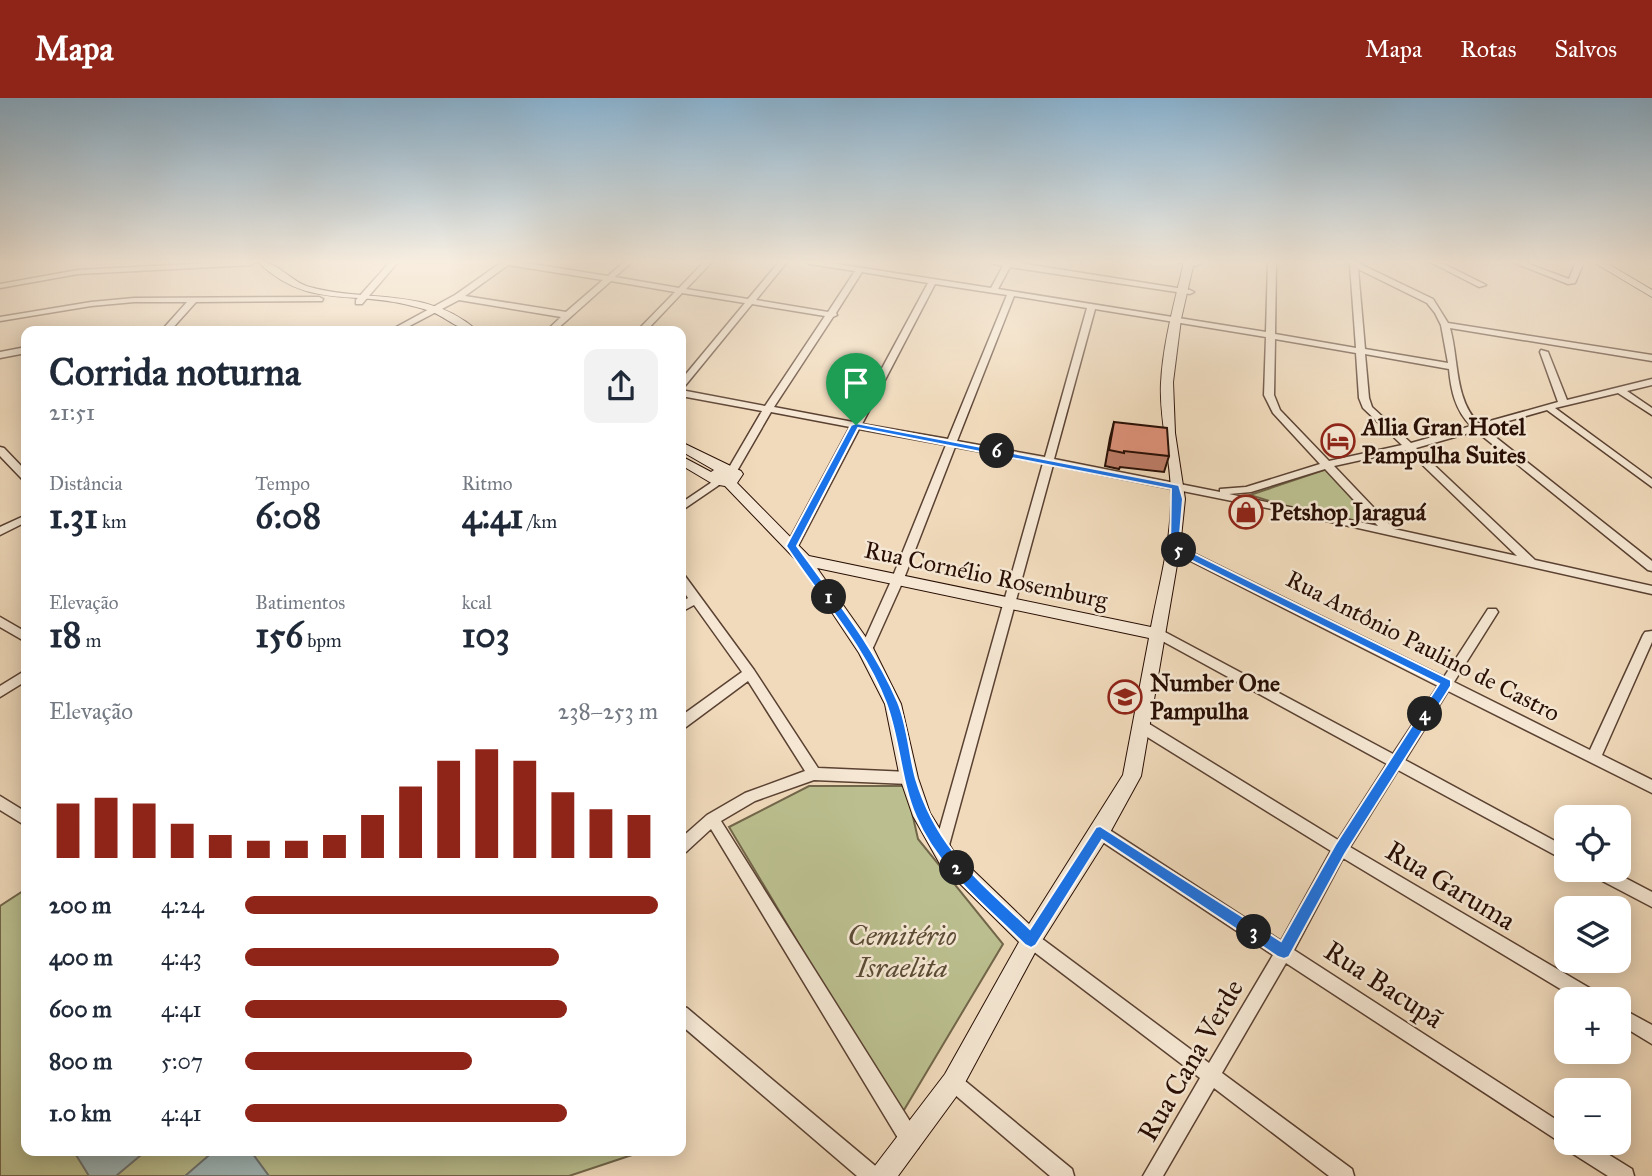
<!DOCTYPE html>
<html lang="pt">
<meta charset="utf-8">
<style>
body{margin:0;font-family:"IM FELL Great Primer",serif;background:#f2f2f3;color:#1f2937;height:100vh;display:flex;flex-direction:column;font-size:26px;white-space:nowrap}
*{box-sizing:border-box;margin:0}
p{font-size:23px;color:#747a83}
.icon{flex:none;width:38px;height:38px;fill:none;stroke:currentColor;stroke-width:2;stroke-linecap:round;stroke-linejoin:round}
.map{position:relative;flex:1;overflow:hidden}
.details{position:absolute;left:21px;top:228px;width:665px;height:830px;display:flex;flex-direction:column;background:#fff;border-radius:14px;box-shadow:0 4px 18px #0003}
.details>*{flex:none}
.tools{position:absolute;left:1554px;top:707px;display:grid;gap:14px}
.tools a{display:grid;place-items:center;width:77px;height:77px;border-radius:14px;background:#fff;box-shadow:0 4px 18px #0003;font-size:35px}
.pin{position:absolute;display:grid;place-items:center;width:60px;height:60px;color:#fff;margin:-72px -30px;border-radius:50% 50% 50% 0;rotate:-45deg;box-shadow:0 0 7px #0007}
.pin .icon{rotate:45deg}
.km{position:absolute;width:35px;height:35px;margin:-18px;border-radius:50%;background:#222;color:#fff;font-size:19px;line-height:35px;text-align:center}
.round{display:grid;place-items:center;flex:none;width:74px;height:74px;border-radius:14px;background:#f2f2f3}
.headline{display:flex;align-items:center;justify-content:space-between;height:119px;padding:0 28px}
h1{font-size:38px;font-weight:700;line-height:52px}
.metrics{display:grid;grid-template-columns:repeat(3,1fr);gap:10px;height:119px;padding:7px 28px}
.metrics div{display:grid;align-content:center}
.metrics b{font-size:35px;font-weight:700}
.metrics small{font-size:19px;font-weight:400}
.metrics p{font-size:19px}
.chart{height:196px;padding:14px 28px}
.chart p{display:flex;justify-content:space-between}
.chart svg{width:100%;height:126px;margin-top:7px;stroke:#8f2418;stroke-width:6}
ul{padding:0 28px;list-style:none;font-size:23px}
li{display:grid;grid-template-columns:112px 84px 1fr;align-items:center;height:52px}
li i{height:18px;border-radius:9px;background:#8f2418}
header{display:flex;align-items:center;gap:42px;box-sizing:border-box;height:98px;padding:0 35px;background:#8f2418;color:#fff}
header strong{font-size:33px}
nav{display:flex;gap:38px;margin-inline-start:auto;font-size:24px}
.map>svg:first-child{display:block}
</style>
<header>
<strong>Mapa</strong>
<nav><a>Mapa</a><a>Rotas</a><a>Salvos</a></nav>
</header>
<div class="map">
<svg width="1652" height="1078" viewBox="0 0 1652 1078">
<rect width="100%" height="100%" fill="#f0dabb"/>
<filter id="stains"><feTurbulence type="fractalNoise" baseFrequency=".00286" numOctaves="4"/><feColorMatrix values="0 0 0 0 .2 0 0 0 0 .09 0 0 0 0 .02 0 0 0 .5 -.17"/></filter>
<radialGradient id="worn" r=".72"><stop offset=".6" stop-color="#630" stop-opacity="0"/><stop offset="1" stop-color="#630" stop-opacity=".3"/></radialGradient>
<path fill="#bbbf8f" stroke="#72664a" stroke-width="2" d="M1327,371l49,57 -87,-19 -39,-12z
M809,688h97l12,53 85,105 -102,171 -172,-288z
M26,791v261h621l-78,26h-569v-270z"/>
<path fill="#9eb8ba" stroke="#6f7471" stroke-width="2" d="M73,1052h74l-31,26h-27z
M215,1052h35l19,26h-84z"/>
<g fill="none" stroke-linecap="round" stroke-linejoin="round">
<defs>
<path id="street" d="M229,164l26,1 -4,2 -173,9 -78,14v-4l78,-14z
M390,164h8l-36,42h-6v-4z
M502,164h18l88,14 16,-14h8l-17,15 64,11 25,-26h8l-26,27 62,10 31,-37h8l-31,38 72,12 27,-41 -45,-7 -4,-2h18l167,26 12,-22 -17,-4h27l177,28 4,2 -4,2 -180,-27 -12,22 268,43 2,-70h8l-1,72 81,14 -6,-83 -4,-3h10l77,37 15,24 204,32v6l-202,-33c9,32 4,71 29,96l79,-22 -18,-50 1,-2 7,2 19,48 85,-21v6l-25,6 25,17v7l-34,-22 -63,15 97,71v8l-105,-77 -63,18 168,133v10l-4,-1 -172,-139 -60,17 119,112 117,26v8l-370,-83 -229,-46 -105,384 -2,5 -5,2 -5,-2 -2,-5 109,-386 -88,-16 -52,134 -31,69 -6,5 -4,-2 -2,-3 31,-69 55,-136 -87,-16 -61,117 -2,3h-8l-2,-3 64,-119 -79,-15 -34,59 -5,3 -5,-3 35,-60 -81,-15v-6l84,16 60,-90 -73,-12 -68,83 -3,1v-8l64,-77 -63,-10 -36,38h-9l38,-39 -64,-11 -56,50h-9l15,-14 -102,-17 -59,31h-11l66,-36zM508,167l95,15 -37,32 -101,-16zM1358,171l69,34 8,10 6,12 7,38 -83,-14zM862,174l66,11 -75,139 -79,-15 59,-90 4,-2 -1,-2zM935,186l72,11 -59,144 -86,-15zM1014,198l73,12 -42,149 -88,-16zM1095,211l171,28 -2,58 9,18 47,51 -74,23 -26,2v3l-166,-33zM1275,241l81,14 3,45 4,10 39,37 -73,16 -49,-51 -6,-15zM1365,256l84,15c2,21 6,41 22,57l-60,17 -39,-36 -3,-9zM1407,352l110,106 -123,-27 -60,-63zM1325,371l53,57 -149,-32 22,-2z
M1178,164h19l3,2 -4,2z
M1430,164h10l46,23 -7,2z
M1512,164h11l46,17 7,-17h8l-9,21 -7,1z
M319,199l4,2 -1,2 -126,1 -26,29h-9l26,-29h-53l-43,4 -91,15v-4l91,-15 43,-4z
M26,249v6l-26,5v-6z
M0,349l4,1 22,23v9l-4,-1 -22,-23z
M718,380l5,3 -1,2 -41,28v-8z
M26,417v7l-26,13v-8z
M1173,445l271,134 44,-68h8l2,3 -44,70 136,68 53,-115 2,-3 7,-1v11l-50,113 50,25v13l-204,-102 -43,69 161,87v14l-168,-91 -48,77 248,146 2,6h-23l-234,-141 -49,92 272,176v17h24l42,26 2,7h-26l-41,-26 -1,-4 -280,-183 -64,110 130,96 2,7h-25l-115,-88 -51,88h-20l57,-98 -175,-133 -2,-5 2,-5 6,-3 6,3 172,128 64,-108 -178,-118 -2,-5 2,-5 5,-1 5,1 176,114 50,-90 -195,-121 -2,-4 2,-4 5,-1 5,1 192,118 49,-76 -232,-127 -2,-3 2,-3h8l230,123 45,-68 -269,-136 -2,-3z
M681,477l4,1 69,94 64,98 91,4 5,2 2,4 -2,4 -5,2 -95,-4 -59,21 -34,20 197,313 2,7 -2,7 -7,2 -7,-2 -193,-319 -25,23 -5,1v-15l26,-23 38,-22 60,-22 -57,-90 -62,46 -5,1v-12l61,-44 -48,-67 -13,7v-10l7,-4 -7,-11z
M0,519l26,15v10l-26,-15z
M26,572v11l-26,16v-11z
M0,698l26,16v14l-26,-16z
M1588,772h22l42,22v15l-61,-32z
M681,908l6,2 192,161 2,7h-24l-176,-151z
M1619,909l33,18v19l-33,-20z
M953,975l6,3 113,93 2,7h-24l-103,-88 -3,-6 3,-6z"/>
<path id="secondary" d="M258,164c21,-1 32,20 52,25 58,16 117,-1 168,44 -20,0 -30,-13 -48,-20 -8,-3 -18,-5 -26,-7 -57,-13 -98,4 -146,-42z
M1184,164h10l-13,57 -8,63 2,51 10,66 -5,48 -39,229 -34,62 -69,109 -77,143 -63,86h-27l3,-9 71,-93 74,-132 -79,-78 -27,-48 -13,-38 -15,-74 -26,-51 -60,-90 -74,-77 -12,-2 -32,-19v-9l30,16 3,-2 -33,-19v-9l60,29 2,3 -6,9 72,73 342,71c8,-42 20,-85 20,-127 1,-38 -12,-77 -10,-117 2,-41 14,-82 23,-121zM817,470l332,70 -26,137 -94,149 -75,-72 -24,-39 -12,-35 -17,-74 -29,-58z
M1593,164h12l47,28v7z"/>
</defs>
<use href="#street" stroke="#5a4132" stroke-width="3"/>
<use href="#secondary" stroke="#280e04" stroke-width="2"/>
<use href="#street" fill="#f5e7d3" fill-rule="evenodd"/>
<use href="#secondary" fill="#f5e7d3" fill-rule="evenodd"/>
</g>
<path fill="#be7d68" stroke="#280e04" stroke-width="2" d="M1114,324l55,34 -5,16 -44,-5 -1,2 -14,-3 5,-28z"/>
<path fill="#dd9179" stroke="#280e04" stroke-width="2" d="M1114,324l53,6 2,28 -45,-5v2l-15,-3z"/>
<linearGradient id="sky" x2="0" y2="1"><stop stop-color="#8ab6d6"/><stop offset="0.52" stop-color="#f8eee0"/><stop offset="1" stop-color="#f8eee0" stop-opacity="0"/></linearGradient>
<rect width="1652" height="315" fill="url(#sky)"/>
<path fill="#1a73e8" stroke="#fff" stroke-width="2" fill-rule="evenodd" d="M856,325l323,62 4,14 -4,47 272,134v6l-106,168 -56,103 -5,2 -6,-2 -176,-117 -66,105 -5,3 -6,-3c-39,-39 -87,-76 -109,-128 -16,-37 -16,-77 -30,-114 -22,-58 -66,-105 -100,-157l65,-121zM858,330l313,61 -1,61 269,134 -104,161 -54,96 -181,-115 -4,1 -66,102c-51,-49 -93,-80 -114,-150 -7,-25 -8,-53 -18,-77 -25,-58 -65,-106 -101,-156z"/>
<defs>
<symbol id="hotel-ring" viewBox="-11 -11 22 22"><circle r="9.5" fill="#f5e7d3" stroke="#8f2418" stroke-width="1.5"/><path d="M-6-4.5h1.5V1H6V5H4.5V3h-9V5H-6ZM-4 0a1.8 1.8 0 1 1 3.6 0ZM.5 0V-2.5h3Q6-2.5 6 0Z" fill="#8f2418"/></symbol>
<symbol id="shop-ring" viewBox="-11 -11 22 22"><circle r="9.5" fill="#f5e7d3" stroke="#8f2418" stroke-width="1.5"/><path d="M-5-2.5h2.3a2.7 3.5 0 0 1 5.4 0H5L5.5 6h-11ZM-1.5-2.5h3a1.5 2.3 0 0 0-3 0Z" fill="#8f2418"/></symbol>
<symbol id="school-ring" viewBox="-11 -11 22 22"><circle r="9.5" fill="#f5e7d3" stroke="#8f2418" stroke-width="1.5"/><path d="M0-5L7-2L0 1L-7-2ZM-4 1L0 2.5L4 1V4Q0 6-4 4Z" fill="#8f2418"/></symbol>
</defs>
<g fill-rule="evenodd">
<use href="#hotel-ring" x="1319" y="324" width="38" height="38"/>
<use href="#shop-ring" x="1227" y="395" width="38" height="38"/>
<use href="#school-ring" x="1106" y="580" width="38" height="38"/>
</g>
<g text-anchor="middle" stroke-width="5" stroke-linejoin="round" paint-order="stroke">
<g font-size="24" font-weight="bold" fill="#280e04" stroke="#f5e7d3" text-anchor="start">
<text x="1362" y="337">Allia Gran Hotel<tspan x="1362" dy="28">Pampulha Suites</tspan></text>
<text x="1270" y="422">Petshop Jaraguá</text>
<text x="1150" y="593">Number One<tspan x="1150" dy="28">Pampulha</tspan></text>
</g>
<g font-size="24" fill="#280e04" stroke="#f5e7d3">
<text transform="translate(986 477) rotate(12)" y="8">Rua Cornélio Rosemburg</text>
<text transform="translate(1423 548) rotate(27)" y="8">Rua Antônio Paulino de Castro</text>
</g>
<g font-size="28" fill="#280e04" stroke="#f5e7d3">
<text transform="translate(1451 787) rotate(31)" y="10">Rua Garuma</text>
<text transform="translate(1384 886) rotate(33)" y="10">Rua Bacupã</text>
<text transform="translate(1190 962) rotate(-60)" y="10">Rua Cana Verde</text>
</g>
<g font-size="28" font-style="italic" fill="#5b4c35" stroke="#f5e7d3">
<text x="902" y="847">Cemitério<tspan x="902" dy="32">Israelita</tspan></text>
</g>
</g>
<rect width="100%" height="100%" filter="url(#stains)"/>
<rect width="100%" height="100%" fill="url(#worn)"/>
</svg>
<div class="tools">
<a><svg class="icon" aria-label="locate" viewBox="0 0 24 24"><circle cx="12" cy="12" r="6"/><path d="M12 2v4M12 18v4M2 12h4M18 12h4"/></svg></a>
<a><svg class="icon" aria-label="layers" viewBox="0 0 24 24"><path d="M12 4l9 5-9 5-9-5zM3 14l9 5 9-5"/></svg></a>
<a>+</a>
<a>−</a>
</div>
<div class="pin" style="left:856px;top:327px;background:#1e9e55"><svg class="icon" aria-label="arrive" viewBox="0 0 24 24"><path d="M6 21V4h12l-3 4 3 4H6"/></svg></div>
<b class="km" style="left:829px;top:499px">1</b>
<b class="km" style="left:957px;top:770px">2</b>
<b class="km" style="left:1254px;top:834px">3</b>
<b class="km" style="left:1425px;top:616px">4</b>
<b class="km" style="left:1179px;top:452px">5</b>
<b class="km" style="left:997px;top:353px">6</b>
<section class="details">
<div class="headline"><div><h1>Corrida noturna</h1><p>21:51</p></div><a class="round"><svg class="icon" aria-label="share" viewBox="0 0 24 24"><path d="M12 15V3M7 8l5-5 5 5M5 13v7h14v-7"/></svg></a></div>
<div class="metrics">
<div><p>Distância</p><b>1.31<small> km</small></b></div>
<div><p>Tempo</p><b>6:08</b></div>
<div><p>Ritmo</p><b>4:41<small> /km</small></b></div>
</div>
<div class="metrics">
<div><p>Elevação</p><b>18<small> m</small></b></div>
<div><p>Batimentos</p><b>156<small> bpm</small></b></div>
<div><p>kcal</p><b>103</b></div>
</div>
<div class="chart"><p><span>Elevação</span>238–253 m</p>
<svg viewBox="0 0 160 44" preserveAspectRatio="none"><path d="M5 44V25M15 44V23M25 44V25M35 44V32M45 44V36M55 44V38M65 44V38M75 44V36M85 44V29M95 44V19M105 44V10M115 44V6M125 44V10M135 44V21M145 44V27M155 44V29"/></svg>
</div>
<ul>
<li><b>200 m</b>4:24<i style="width:100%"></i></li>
<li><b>400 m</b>4:43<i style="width:76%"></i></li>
<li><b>600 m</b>4:41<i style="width:78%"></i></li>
<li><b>800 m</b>5:07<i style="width:55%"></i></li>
<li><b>1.0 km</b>4:41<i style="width:78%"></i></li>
</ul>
</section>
</div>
